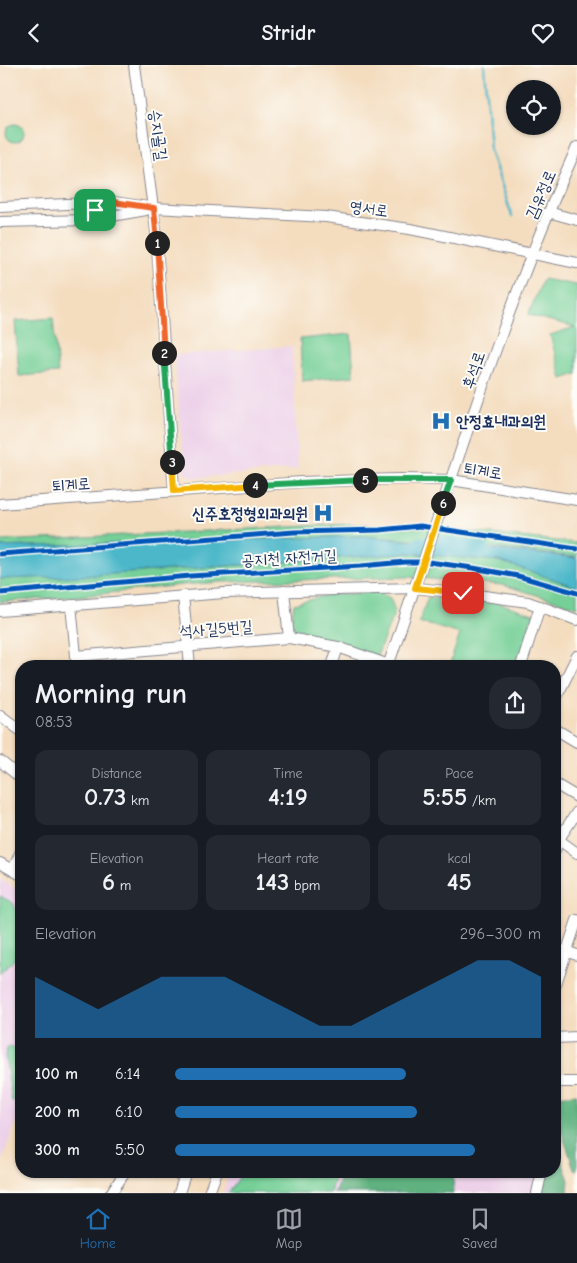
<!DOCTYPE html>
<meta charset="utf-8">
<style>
body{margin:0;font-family:"Comic Neue","Poor Story",sans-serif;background:#242831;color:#f1f3f6;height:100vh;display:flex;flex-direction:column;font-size:19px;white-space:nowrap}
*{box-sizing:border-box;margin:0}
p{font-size:16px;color:#9ea1a6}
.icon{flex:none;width:28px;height:28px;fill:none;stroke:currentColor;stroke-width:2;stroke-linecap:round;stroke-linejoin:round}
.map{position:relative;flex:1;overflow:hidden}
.drawer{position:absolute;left:15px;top:595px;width:546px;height:518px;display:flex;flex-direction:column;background:#171b24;border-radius:20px;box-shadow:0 1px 4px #0004}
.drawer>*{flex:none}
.buttons{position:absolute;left:506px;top:15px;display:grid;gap:10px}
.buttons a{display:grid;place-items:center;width:55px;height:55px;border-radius:50%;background:#171b24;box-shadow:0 1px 4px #0004;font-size:25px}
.pin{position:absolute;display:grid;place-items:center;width:42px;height:42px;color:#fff;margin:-21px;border-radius:10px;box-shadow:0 2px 8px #0006}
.km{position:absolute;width:25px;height:25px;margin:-12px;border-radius:50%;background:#222;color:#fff;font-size:14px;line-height:25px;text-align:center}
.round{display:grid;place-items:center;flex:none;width:52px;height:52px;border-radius:20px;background:#242831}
.overview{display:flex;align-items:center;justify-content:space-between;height:85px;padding:0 20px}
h1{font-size:28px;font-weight:700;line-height:38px}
.metrics{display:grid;grid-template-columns:repeat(3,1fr);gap:8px;height:85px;padding:5px 20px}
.metrics div{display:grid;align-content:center;border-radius:12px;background:#242831;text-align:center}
.metrics b{font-size:25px;font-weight:700}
.metrics small{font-size:14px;font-weight:400}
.metrics p{font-size:14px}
.chart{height:140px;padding:10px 20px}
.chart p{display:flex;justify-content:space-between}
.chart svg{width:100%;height:90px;margin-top:5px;fill:#1f6fb2;opacity:.7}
ul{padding:0 20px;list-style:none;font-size:16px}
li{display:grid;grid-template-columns:80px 60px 1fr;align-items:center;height:38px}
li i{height:12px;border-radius:6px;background:#1f6fb2}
header{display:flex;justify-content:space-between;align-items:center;height:65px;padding:0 20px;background:#171b24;font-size:22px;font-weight:700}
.tab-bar{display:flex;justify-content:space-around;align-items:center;height:70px;border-top:1px solid #363941;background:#171b24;font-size:14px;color:#9ea1a6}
.tab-bar a{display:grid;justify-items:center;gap:2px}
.tab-bar .selected{color:#1f6fb2}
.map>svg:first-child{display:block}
</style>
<header><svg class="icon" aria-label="back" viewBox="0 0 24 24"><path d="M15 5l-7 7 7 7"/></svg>Stridr<svg class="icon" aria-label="heart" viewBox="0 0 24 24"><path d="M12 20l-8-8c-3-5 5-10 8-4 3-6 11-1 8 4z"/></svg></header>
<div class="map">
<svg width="577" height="1128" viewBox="0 0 577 1128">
<rect width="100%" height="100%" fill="#fdfcf7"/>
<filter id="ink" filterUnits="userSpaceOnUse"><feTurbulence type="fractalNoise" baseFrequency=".02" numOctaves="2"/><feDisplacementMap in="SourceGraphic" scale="10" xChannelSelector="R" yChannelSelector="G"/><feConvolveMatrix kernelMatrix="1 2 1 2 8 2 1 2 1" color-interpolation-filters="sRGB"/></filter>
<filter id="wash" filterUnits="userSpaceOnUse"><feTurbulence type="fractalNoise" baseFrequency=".0096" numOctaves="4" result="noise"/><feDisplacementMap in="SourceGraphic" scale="20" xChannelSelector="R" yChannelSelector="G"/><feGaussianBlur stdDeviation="1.12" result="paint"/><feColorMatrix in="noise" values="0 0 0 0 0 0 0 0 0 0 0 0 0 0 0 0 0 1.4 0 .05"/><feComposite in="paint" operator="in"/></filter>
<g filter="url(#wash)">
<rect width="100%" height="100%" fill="#f4ddbf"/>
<path fill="#edd1e9" d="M292,281l6,123 -105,9 -9,-6 -10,-117z
M0,814l21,13v217l-21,56z
M230,1106h321v22h-328z"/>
<path fill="#74cf96" stroke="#487f7a" d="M6 68a9 9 0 1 1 18 0a9 9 0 1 1-18 0Z
M543,214l34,6v89l-15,5 -12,-44 25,-8 -47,-12z
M53,253l5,55 -39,3 -4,-55z
M351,269l3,42 -52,5 -2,-42z
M349,459l86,4 142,15v14l-130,-14 -85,-7 -362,11v-6z
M408,488l91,8 78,26v20l-74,-22 -96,-8 -184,5 -41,3 -110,12 -72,5v-23l84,-3z
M378,527l12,6 5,13 -18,45 -81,-21 -6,-7 4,-24 33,-9z
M428,532l68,5 40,13 -19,51h-68l11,-32 -41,-12z
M0,831l13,7 8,15v25l-7,17 -14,13z
M8,981l13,6v44l-1,4 -8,2 -7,-47z
M244,1106h92l-6,22h-102z"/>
<path fill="#5fb27f" stroke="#3d706e" d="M577,1029v76l-3,-1 -19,-57v-16z
M555,1077l14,38 -1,13h-33l4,-22h16z
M345,1106h109l-1,22h-119l7,-18z"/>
<path fill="#4cb7c9" stroke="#347394" d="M362,471l215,22v29l-78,-26 -91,-8 -324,23 -84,3v-32z"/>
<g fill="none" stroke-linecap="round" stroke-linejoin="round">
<path stroke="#4cb7c9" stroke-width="2.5" d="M484,0l6,85 22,66"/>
<path stroke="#4cb7c9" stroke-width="14" d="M420,479l27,-1 36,7"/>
</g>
</g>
<g filter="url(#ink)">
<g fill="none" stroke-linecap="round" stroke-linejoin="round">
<defs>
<path id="minor" d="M134,0l22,166 18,260
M0,142l113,-5 41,6 172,9 84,12 167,34
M548,147l29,8
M0,157l89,-2 57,-10
M0,439l303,-22 96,-3 52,1 126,20
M284,526l5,47
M183,531l7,70
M71,540l6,61
M0,546l224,-18 191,-5 48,5 65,9 49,18
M76,591l213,-18 49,9 51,18
M332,601l6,-19
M388,601c60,-174 113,-351 189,-519
M521,601l19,-60
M555,635l22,-44
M0,650l21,16
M555,664l22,13
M0,696l21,17
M555,719l22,13
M555,772l22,16
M555,785l4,-11 18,-27
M0,798l21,12
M13,805l8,-19
M555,883l22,7
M555,922l22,-67
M555,973l22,-1
M555,1017h22
M170,1106l14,5
M111,1128l15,-22
M179,1128l7,-22
M209,1128l8,-22
M537,1128l5,-22"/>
</defs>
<use href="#minor" stroke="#88868e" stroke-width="12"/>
<use href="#minor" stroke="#fff" stroke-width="10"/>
<defs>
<path id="cycleway" d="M0,489l294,-22 86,-2 40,-4 157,23
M0,528l190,-17 171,-10 44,-4h24l44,6 45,8 59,17"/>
</defs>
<use href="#cycleway" stroke="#fdfcf7" stroke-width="8"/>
<use href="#cycleway" stroke="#0057b8" stroke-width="5"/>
</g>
</g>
<g fill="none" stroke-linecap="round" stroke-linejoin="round" filter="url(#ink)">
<defs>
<path id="split-1" d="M95,145l-6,-7 24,-1 41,6 3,35"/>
<path id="split-2" d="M157,178l7,110"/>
<path id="split-3" d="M164,288l8,109"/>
<path id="split-4" d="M172,397l2,29 81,-6"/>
<path id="split-5" d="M255,420l110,-5"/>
<path id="split-6" d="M365,415h86l-8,23"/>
<path id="split-7" d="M435,525l-20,-2 28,-85"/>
<path id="split-8" d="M435,525l28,3"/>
</defs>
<use href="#split-1" stroke="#fff" stroke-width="10"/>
<use href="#split-2" stroke="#fff" stroke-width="10"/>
<use href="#split-3" stroke="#fff" stroke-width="10"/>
<use href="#split-4" stroke="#fff" stroke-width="10"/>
<use href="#split-5" stroke="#fff" stroke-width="10"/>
<use href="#split-6" stroke="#fff" stroke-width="10"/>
<use href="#split-7" stroke="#fff" stroke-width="10"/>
<use href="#split-8" stroke="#fff" stroke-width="10"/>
<use href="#split-1" stroke="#f0652b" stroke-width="6"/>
<use href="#split-2" stroke="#f0652b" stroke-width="6"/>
<use href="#split-3" stroke="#22a559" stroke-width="6"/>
<use href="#split-4" stroke="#f5b400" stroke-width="6"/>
<use href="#split-5" stroke="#22a559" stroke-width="6"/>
<use href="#split-6" stroke="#22a559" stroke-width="6"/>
<use href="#split-7" stroke="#f5b400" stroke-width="6"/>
<use href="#split-8" stroke="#f5b400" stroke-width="6"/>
</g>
<defs>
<symbol id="hospital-bare" viewBox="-9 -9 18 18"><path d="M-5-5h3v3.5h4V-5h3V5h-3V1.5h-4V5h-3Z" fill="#1f6fb2" stroke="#fdfcf7" stroke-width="2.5" paint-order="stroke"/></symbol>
</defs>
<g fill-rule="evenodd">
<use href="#hospital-bare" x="427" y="342" width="28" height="28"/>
<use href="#hospital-bare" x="309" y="434" width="28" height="28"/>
</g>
<g text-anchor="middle" stroke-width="4" stroke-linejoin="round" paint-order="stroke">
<g font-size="16" fill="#1b2f5e" stroke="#fdfcf7">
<text transform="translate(159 70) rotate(82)" y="6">승지골길</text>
<text transform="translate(540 129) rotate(-66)" y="6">김유정로</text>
<text transform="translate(369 143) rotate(8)" y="6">영서로</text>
<text transform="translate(473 305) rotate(-71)" y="6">후석로</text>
<text transform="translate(483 405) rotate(9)" y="6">퇴계로</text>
<text transform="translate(71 419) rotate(-4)" y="6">퇴계로</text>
<text transform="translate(289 492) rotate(-3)" y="6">공지천 자전거길</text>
<text transform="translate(216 563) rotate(-4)" y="6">석사길5번길</text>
</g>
<g font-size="16" font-weight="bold" fill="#1b2f5e" stroke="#fdfcf7" text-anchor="start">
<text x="456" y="362">안정효내과의원</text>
<text x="308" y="454" text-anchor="end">신주호정형외과의원</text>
</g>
</g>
</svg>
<div class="buttons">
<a><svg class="icon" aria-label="locate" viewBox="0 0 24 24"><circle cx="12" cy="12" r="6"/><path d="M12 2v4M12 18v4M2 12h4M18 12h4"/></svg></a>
</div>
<div class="pin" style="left:95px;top:145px;background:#1e9e55"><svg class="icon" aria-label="arrive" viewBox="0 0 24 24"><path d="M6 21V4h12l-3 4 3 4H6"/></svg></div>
<div class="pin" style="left:463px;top:528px;background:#d93025"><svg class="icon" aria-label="check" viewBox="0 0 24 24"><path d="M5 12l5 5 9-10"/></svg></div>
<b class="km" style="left:157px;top:178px">1</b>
<b class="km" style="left:164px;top:288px">2</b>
<b class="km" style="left:172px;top:397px">3</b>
<b class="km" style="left:255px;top:420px">4</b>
<b class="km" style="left:365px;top:415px">5</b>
<b class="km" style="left:443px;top:438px">6</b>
<section class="drawer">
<div class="overview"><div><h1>Morning run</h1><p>08:53</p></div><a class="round"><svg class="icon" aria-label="share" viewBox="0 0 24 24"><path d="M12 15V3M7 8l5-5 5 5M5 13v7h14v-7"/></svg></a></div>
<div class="metrics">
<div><p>Distance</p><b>0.73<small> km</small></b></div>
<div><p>Time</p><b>4:19</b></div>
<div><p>Pace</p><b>5:55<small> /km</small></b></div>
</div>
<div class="metrics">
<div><p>Elevation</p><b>6<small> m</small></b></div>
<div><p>Heart rate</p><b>143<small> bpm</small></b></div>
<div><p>kcal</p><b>45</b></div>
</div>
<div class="chart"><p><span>Elevation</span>296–300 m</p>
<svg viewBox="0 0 160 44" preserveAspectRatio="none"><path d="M0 44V14L10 22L20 30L30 22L40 14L50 14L60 14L70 22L80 30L90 38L100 38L110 30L120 22L130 14L140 6L150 6L160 14V44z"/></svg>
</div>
<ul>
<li><b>100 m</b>6:14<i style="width:63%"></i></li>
<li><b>200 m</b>6:10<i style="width:66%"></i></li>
<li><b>300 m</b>5:50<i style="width:82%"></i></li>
</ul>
</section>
</div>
<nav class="tab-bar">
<a class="selected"><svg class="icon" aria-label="home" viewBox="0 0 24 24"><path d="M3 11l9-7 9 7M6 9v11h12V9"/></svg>Home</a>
<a><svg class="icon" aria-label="map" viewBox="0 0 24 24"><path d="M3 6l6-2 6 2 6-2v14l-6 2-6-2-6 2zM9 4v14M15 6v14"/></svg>Map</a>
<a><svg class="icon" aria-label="saved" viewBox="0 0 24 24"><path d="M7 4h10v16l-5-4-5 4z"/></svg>Saved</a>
</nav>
